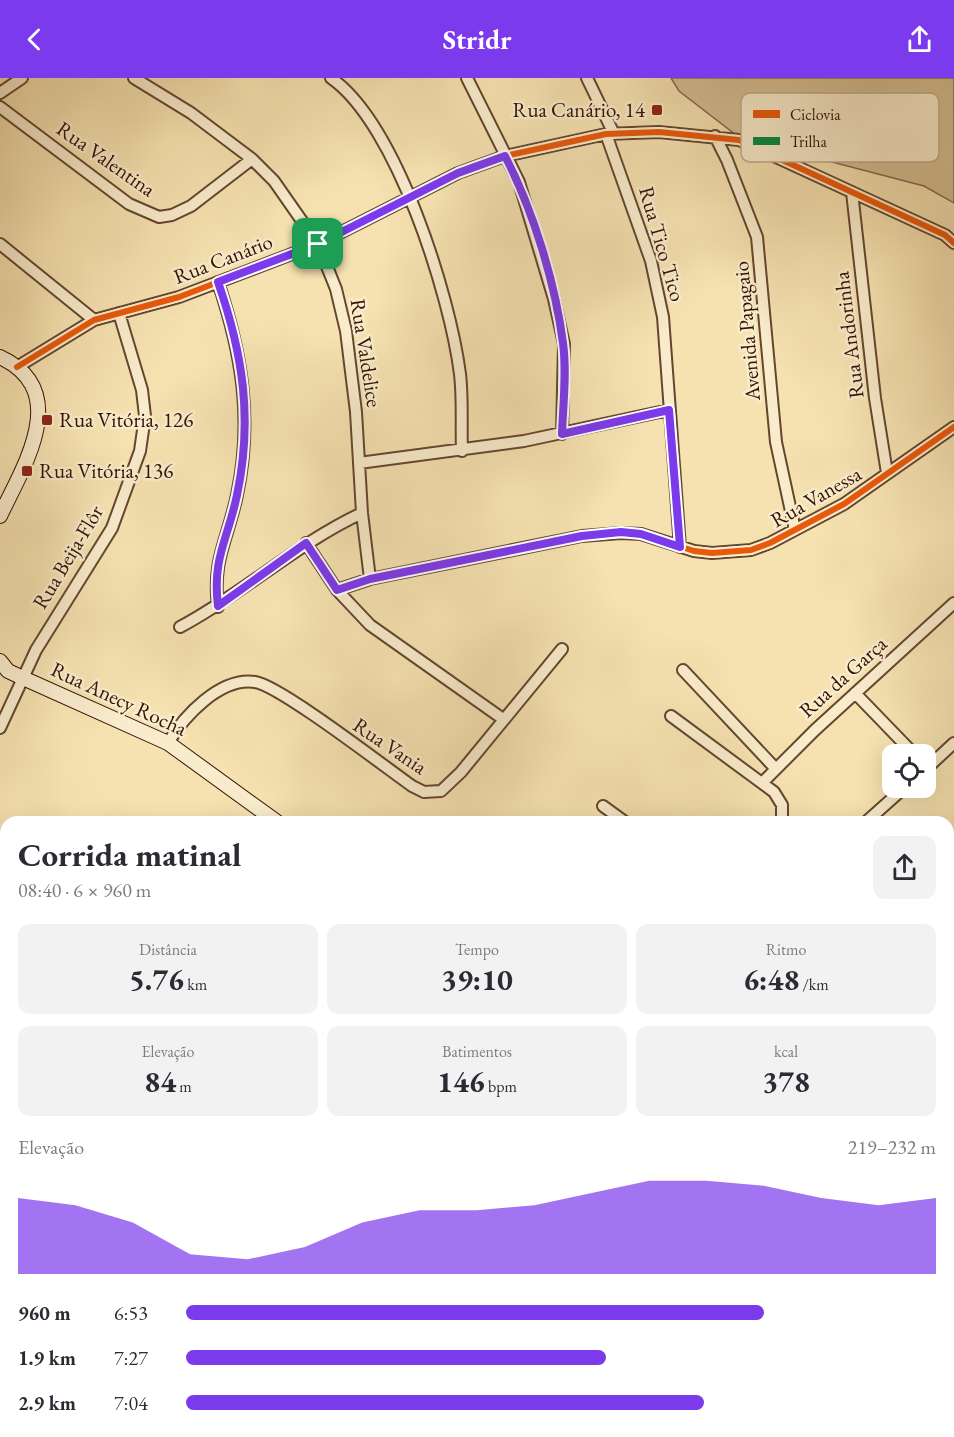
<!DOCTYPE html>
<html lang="pt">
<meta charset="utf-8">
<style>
body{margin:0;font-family:"EB Garamond",serif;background:#f2f2f3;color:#2b2b33;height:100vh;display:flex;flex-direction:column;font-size:22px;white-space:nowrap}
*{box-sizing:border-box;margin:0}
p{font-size:20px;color:#7c7c81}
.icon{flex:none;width:33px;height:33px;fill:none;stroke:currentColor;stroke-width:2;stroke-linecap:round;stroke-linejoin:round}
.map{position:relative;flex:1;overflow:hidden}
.panel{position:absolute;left:0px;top:738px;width:954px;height:621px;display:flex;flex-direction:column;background:#fff;border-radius:18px 18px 0 0;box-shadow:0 6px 24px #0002}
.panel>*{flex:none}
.fabs{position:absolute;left:882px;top:666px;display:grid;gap:12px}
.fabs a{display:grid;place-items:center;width:54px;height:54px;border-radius:12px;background:#fff;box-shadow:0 6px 24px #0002;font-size:30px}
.pin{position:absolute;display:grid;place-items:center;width:51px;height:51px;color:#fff;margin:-26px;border-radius:12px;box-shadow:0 3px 9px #0006}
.round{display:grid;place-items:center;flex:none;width:63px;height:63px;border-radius:12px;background:#f2f2f3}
.overview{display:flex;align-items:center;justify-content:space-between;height:102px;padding:0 18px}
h1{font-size:33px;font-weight:700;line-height:45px}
.figures{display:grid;grid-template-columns:repeat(3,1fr);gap:9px;height:102px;padding:6px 18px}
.figures div{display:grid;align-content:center;border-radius:12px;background:#f2f2f3;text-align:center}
.figures b{font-size:30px;font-weight:700}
.figures small{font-size:16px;font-weight:400}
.figures p{font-size:16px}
.chart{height:168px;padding:12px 18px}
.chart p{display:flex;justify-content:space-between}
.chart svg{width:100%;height:108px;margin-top:6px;fill:#7c3aed;opacity:.7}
ul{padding:0 18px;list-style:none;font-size:20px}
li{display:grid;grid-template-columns:96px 72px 1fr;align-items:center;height:45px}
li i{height:15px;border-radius:8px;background:#7c3aed}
header{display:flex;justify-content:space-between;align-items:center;height:78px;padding:0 18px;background:#7c3aed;color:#fff;font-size:27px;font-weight:700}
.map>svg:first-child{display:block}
</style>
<header><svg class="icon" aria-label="back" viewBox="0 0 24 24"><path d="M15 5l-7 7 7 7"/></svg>Stridr<svg class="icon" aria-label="share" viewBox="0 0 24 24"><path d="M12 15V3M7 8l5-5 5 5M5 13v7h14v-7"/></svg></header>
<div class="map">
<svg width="954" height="1359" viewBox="0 0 954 1359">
<rect width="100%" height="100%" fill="#f6e2b1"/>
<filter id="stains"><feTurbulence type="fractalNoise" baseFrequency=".00333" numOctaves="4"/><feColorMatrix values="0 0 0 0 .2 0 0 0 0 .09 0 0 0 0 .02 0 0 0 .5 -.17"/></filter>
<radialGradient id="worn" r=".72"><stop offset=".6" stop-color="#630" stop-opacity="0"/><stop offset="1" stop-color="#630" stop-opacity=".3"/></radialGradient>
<path fill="#d5bf94" stroke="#84684c" stroke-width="1.5" d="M671,0h283v125l-30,-17 -184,-48 -61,-47z
M954,1276v83h-24l-6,-6h24v-34z"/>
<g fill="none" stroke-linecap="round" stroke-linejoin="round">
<defs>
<path id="street" d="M134,0l57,35 61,46 22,22 44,63 18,45 10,42 10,81 6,101 8,66
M331,0c66,46 119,218 129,296 3,25 1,52 2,77
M467,0l52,104 35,117 10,45 -2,90
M587,0l27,56
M0,15l22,-15
M0,29l129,97 30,13 13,-2 19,-9 61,-47
M606,56l45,127 12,56 17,230
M715,58l12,24 30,77 19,205 19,88
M852,114l23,206 12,75
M0,166l94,76
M17,289l77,-47 85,-23 139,-53 140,-71 47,-17 101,-22 53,-2 80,8 206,95 9,8
M359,385l165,-22 145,-31
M306,465l31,47 33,35 133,94
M337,512l33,-11 212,-43 39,-3 20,1 53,17 18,2 39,-3 19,-7 74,-39 110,-77
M218,529c-6,-48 10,-68 19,-112 16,-75 5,-141 -19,-213
M180,549c64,-34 116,-83 182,-114
M683,592l92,98
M855,615l59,61
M671,638l103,76 8,13v17
M0,650l36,-78 76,-122 28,-77 5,-35 -3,-26 -23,-77
M168,665c16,-27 52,-66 87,-61 24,3 130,85 157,104l12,6 17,-1 20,-19 101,-123
M926,691l28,-26
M762,705l53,-53 139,-127
M603,728l22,16
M866,744l38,-34
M948,817l6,-6
M948,956l6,-5
M948,1093l6,-2
M0,1306l6,-10
M517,1353l1,6
M628,1353l2,6
M85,1359l4,-6
M168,1359l12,-6
M444,1359l19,-6
M791,1359l7,-6"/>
<path id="secondary" d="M0,279c73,34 23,110 0,159
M0,583l8,10 15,7 145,65 109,79
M744,1353l2,6"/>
</defs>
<use href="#street" stroke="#644630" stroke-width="14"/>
<use href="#secondary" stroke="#331205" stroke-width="16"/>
<use href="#street" stroke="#f9eccc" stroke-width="10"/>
<use href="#secondary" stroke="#f9eccc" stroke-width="14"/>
<path stroke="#00873e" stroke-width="4.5" stroke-dasharray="9 4.5" stroke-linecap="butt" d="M0,995h6
M0,1135l6,-10"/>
<defs>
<path id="cycleway" d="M17,289l77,-47 85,-23 139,-53 140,-71 47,-17 101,-22 53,-2 80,8 206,95 9,8
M337,512l33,-11 212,-43 39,-3 20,1 53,17 18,2 39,-3 19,-7 74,-39 110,-77"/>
</defs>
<use href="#cycleway" stroke="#f9eccc" stroke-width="10"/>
<use href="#cycleway" stroke="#e8590c" stroke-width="6"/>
</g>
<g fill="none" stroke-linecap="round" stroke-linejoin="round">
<defs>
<path id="route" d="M505,78c28,54 50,126 58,187 4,29 0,62 -1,91l107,-24 11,137 -39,-13 -20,-2 -39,4 -212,43 -33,11 -31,-47 -88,63c-6,-48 10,-67 19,-111 16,-76 6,-141 -19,-213l100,-38 140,-71z"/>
</defs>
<use href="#route" stroke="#fff" stroke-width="12"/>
<use href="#route" stroke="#7c3aed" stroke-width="8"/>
</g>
<g fill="#8f2418" stroke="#f9eccc" stroke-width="2">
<rect x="651" y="26" width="12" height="12" rx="3"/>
<rect x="41" y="336" width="12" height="12" rx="3"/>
<rect x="21" y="387" width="12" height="12" rx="3"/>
</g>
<g text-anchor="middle" stroke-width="5" stroke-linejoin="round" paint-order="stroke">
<g font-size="21" fill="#331205" stroke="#f9eccc" text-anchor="start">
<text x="645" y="39" text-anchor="end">Rua Canário, 14</text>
<text x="59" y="349">Rua Vitória, 126</text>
<text x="39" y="400">Rua Vitória, 136</text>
</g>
<g font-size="21" fill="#331205" stroke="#f9eccc">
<text transform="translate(106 81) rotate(35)" y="7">Rua Valentina</text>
<text transform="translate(662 166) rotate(74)" y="7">Rua Tico Tico</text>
<text transform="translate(223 181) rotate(-21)" y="7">Rua Canário</text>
<text transform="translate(747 253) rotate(-95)" y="7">Avenida Papagaio</text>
<text transform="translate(849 257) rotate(-97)" y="7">Rua Andorinha</text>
<text transform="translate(366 275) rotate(81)" y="7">Rua Valdelice</text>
<text transform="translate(816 419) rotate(-30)" y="7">Rua Vanessa</text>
<text transform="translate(68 479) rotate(-59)" y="7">Rua Beija-Flôr</text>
<text transform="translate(843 599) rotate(-42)" y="7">Rua da Garça</text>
<text transform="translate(119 621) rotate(25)" y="7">Rua Anecy Rocha</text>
<text transform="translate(390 668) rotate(34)" y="7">Rua Vania</text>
</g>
</g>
<rect x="741" y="15" width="198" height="69" rx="9" fill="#f9eccc" stroke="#beab90" stroke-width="1.5"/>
<rect x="753" y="32" width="27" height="8" fill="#e8590c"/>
<rect x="753" y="59" width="27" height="8" fill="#00873e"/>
<g font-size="16" fill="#331205">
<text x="790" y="42">Ciclovia</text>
<text x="790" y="69">Trilha</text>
</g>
<rect width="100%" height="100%" filter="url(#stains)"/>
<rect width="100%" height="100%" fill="url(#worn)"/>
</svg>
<div class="fabs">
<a><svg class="icon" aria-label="locate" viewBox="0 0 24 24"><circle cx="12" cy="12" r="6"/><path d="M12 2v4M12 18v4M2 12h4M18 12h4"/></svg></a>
</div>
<div class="pin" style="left:318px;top:166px;background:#1e9e55"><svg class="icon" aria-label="arrive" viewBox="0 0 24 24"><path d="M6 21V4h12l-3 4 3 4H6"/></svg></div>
<section class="panel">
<div class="overview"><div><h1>Corrida matinal</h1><p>08:40 · 6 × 960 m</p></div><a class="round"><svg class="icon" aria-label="share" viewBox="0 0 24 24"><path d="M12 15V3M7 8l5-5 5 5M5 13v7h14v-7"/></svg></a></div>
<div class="figures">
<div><p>Distância</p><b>5.76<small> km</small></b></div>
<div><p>Tempo</p><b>39:10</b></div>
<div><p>Ritmo</p><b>6:48<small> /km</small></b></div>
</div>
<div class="figures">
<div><p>Elevação</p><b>84<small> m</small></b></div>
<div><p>Batimentos</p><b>146<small> bpm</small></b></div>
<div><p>kcal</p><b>378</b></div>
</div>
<div class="chart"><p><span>Elevação</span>219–232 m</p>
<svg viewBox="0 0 160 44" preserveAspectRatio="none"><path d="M0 44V13L10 16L20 23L30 36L40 38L50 33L60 23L70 18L80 18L90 16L100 11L110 6L120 6L130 8L140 13L150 16L160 13V44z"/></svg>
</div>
<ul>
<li><b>960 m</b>6:53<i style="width:77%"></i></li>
<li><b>1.9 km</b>7:27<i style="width:56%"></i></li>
<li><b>2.9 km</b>7:04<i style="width:69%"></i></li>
</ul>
</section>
</div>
